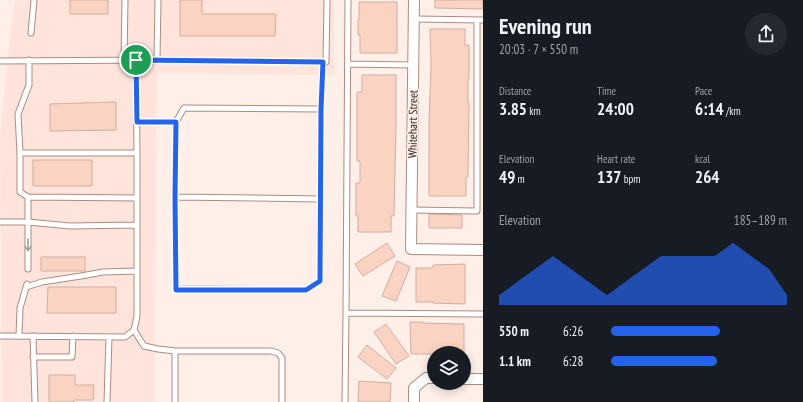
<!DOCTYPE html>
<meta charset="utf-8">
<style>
body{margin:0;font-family:"PT Sans Narrow",sans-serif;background:#242831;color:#f1f3f6;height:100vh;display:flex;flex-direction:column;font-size:15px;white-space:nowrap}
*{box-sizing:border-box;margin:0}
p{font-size:13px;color:#9ea1a6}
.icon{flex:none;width:22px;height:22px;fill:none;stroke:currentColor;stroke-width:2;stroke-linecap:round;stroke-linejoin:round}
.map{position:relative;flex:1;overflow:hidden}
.side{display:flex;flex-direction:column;background:#171b24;width:320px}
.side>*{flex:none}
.tools{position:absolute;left:427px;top:346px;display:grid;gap:8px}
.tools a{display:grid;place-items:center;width:44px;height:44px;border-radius:50%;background:#171b24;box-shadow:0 2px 10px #0003;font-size:20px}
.pin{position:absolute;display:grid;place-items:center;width:34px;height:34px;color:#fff;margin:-17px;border:2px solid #fff;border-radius:50%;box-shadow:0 1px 4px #0007}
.round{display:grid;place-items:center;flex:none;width:42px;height:42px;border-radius:21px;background:#242831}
.headline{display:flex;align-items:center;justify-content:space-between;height:68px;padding:0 16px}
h1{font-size:22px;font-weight:700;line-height:30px}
.metrics{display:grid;grid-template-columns:repeat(3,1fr);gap:6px;height:68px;padding:4px 16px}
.metrics div{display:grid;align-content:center}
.metrics b{font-size:17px;font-weight:700}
.metrics small{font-size:11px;font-weight:400}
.metrics p{font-size:11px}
.chart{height:112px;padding:8px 16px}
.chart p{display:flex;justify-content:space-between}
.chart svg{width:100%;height:72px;margin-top:4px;fill:#2563eb;opacity:.7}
ul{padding:0 16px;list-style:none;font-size:13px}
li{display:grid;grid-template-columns:64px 48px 1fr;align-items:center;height:30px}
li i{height:10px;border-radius:5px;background:#2563eb}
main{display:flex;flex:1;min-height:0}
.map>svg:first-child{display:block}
</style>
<main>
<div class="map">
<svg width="483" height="402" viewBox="0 0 483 402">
<rect width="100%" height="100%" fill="#feefe9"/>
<path fill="#fee4da" d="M15,0h319v75l-177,-2 -3,329h-152l-2,-266 10,-102z"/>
<path fill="#fbd3c2" stroke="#d0afa1" d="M70,0h38v14h-38z
M180,0h22v14h74l-1,22h-95z
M435,0h48v9l-48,-1z
M359,2h38v51h-37v-18h-2v-15h1z
M430,29h35v16h4v34h-1v24h1l-1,74h-2v19h-37v-73l2,-58z
M362,75h34v50l-2,91h-3v16h-33v-16h-2v-33h4v-22h-3v-69h5z
M116,102v28l-66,1v-27z
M33,160h59v26h-59z
M429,214l33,1v13h-33z
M387,243l8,13 -32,20 -8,-12z
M41,257h44v14h-44z
M397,261l13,6 -14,34 -14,-5z
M465,264v40l-32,-1v-1h-17v-34h17v-3z
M48,287h68v26h-69z
M410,322h13v1l41,1v29h-30v1h-23z
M386,324l23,32 -13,8 -22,-32z
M367,345l29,23 -9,11 -29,-22z
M49,375h26v10h19l-1,15h-19v2h-25z
M359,381l32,2 -1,19h-32z"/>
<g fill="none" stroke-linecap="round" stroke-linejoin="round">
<defs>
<path id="service" d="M348,0l-2,313 137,1
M414,19l69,1
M31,33l3,-33
M124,60l1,-60
M136,60l1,93
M157,60l169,2 1,-62
M0,61l157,-1 1,-60
M348,64l65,1
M137,122h39l-1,75 1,92 130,1 14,-9 1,-172 2,-47
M176,122l8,-14 137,1
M20,153l-2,-39 11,-29v-25
M28,197l109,1
M175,197l146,2
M412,210l65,1v-191
M0,222h28l42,4 67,-1v91l-3,14 -9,7 -125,-1
M28,269v-72l-8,-5v-39h117v72
M26,287l16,-5 39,-6 22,-4 34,-1
M134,330l10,16 14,3 17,2h96l7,2 4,5v44
M19,336l1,-28 7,-24
M33,336l2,66
M175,351v51
M33,357h39l1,-21
M107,402l2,-65
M345,402l1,-89"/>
<path id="minor" d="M414,0l-3,249 72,1
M464,379h19
M414,402v-14l12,-10h8"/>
</defs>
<use href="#service" stroke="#ad8c7f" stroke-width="7"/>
<use href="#minor" stroke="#ad8c7f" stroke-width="12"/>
<use href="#service" stroke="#fff" stroke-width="5"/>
<use href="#minor" stroke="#fff" stroke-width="10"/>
</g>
<defs><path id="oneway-shaft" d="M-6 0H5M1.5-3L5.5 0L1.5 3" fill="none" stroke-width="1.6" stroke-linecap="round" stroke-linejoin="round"/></defs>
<use stroke="#a49e9c" href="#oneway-shaft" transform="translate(28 245) rotate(90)"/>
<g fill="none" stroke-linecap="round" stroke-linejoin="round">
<defs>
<path id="route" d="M136,60l187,2 -2,47 -1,172 -14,9h-130l-1,-93 1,-75h-39z"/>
</defs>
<use href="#route" stroke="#fff" stroke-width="8"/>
<use href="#route" stroke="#2563eb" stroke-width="5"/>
</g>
<g text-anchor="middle" stroke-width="3" stroke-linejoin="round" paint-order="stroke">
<g font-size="12" fill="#352822" stroke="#feefe9">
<text transform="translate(413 124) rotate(-89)" y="4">Whitehart Street</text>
</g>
</g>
</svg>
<div class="tools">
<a><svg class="icon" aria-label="layers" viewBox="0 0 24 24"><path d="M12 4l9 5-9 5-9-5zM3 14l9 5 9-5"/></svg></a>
</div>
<div class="pin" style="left:136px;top:60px;background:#1e9e55"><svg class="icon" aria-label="arrive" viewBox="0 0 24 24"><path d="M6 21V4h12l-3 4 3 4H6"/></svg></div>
</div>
<section class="side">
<div class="headline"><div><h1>Evening run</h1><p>20:03 · 7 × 550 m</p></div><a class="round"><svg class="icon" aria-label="share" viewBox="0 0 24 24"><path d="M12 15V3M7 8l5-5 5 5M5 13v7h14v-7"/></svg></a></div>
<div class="metrics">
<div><p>Distance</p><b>3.85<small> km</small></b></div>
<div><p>Time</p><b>24:00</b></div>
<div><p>Pace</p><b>6:14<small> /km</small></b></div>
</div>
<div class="metrics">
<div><p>Elevation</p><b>49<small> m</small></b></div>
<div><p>Heart rate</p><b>137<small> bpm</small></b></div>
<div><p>kcal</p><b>264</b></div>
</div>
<div class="chart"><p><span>Elevation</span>185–189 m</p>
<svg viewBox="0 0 160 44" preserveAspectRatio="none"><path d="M0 44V38L10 30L20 22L30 14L40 22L50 30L60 38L70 30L80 22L90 14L100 14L110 14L120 14L130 6L140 14L150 22L160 38V44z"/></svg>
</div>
<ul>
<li><b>550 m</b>6:26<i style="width:62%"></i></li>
<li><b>1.1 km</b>6:28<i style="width:60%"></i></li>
</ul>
</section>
</main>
